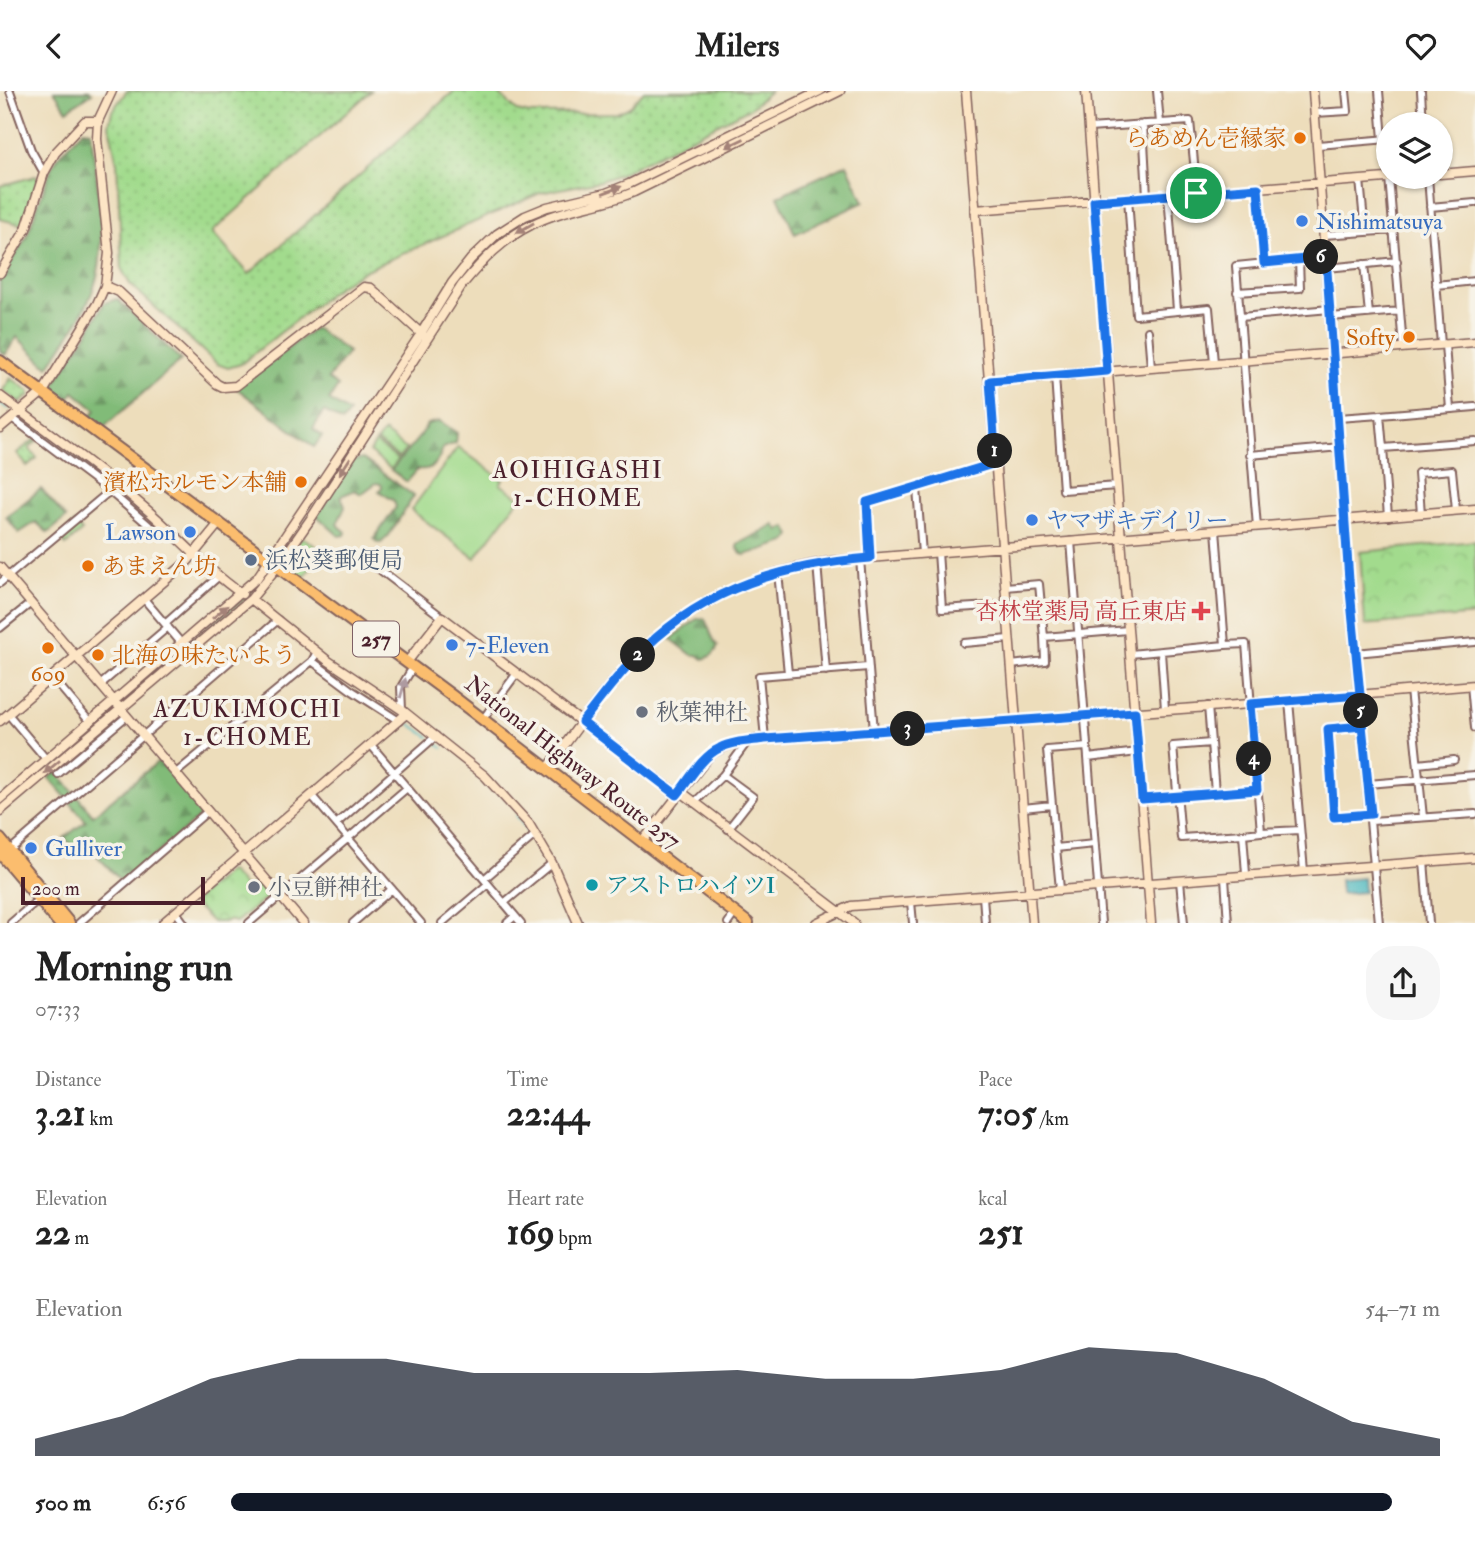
<!DOCTYPE html>
<meta charset="utf-8">
<style>
body{margin:0;font-family:"IM FELL Double Pica","Noto Serif JP",serif;background:#f6f6f6;color:#222;height:100vh;display:flex;flex-direction:column;font-size:26px;white-space:nowrap}
*{box-sizing:border-box;margin:0}
p{font-size:23px;color:#767676}
.icon{flex:none;width:38px;height:38px;fill:none;stroke:currentColor;stroke-width:2;stroke-linecap:round;stroke-linejoin:round}
.map{position:relative;height:832px;overflow:hidden}
.details{display:flex;flex-direction:column;background:#fff;flex:1}
.details>*{flex:none}
.buttons{position:absolute;left:1376px;top:21px;display:grid;gap:14px}
.buttons a{display:grid;place-items:center;width:77px;height:77px;border-radius:50%;background:#fff;box-shadow:0 2px 5px #0004;font-size:35px}
.scale{position:absolute;left:21px;bottom:18px;width:184px;box-sizing:border-box;padding-left:7px;border:4px solid #4a1f2b;border-top:0;font-size:19px;line-height:24px;white-space:nowrap;color:#4a1f2b;-webkit-text-stroke:5px #f7f3e8;paint-order:stroke}
.pin{position:absolute;display:grid;place-items:center;width:60px;height:60px;color:#fff;margin:-30px;border:4px solid #fff;border-radius:50%;box-shadow:0 2px 7px #0007}
.km{position:absolute;width:35px;height:35px;margin:-18px;border-radius:50%;background:#222;color:#fff;font-size:19px;line-height:35px;text-align:center}
.round{display:grid;place-items:center;flex:none;width:74px;height:74px;border-radius:28px;background:#f6f6f6}
.overview{display:flex;align-items:center;justify-content:space-between;height:119px;padding:0 35px}
h1{font-size:38px;font-weight:800;line-height:52px}
.figures{display:grid;grid-template-columns:repeat(3,1fr);gap:10px;height:119px;padding:7px 35px}
.figures div{display:grid;align-content:center}
.figures b{font-size:35px;font-weight:800}
.figures small{font-size:19px;font-weight:400}
.figures p{font-size:19px}
.chart{height:196px;padding:14px 35px}
.chart p{display:flex;justify-content:space-between}
.chart svg{width:100%;height:126px;margin-top:7px;fill:#111827;opacity:.7}
ul{padding:0 35px;list-style:none;font-size:23px}
li{display:grid;grid-template-columns:112px 84px 1fr;align-items:center;height:52px}
li i{height:18px;border-radius:9px;background:#111827}
header{display:flex;justify-content:space-between;align-items:center;height:91px;padding:0 35px;background:#fff;font-size:32px;font-weight:800}
.map>svg:first-child{display:block}
</style>
<header><svg class="icon" aria-label="back" viewBox="0 0 24 24"><path d="M15 5l-7 7 7 7"/></svg>Milers<svg class="icon" aria-label="heart" viewBox="0 0 24 24"><path d="M12 20l-8-8c-3-5 5-10 8-4 3-6 11-1 8 4z"/></svg></header>
<div class="map">
<svg width="1475" height="832" viewBox="0 0 1475 832">
<defs>
<pattern id="grass-dots" width="8" height="8" patternUnits="userSpaceOnUse" patternTransform="scale(1.75)"><rect width="8" height="8" fill="#a2db8d"/><path d="M2 2h.1M6 6h.1" fill="none" stroke="#8dbc7a" stroke-width="1.8" stroke-linecap="round"/></pattern>
<pattern id="forest-firs" width="22" height="20" patternUnits="userSpaceOnUse" patternTransform="scale(1.75)"><rect width="22" height="20" fill="#81bb78"/><path d="M5 1l3.5 6h-7zM16 11l3.5 6h-7z" fill="#6c9763"/></pattern>
<pattern id="park-crowns" width="20" height="18" patternUnits="userSpaceOnUse" patternTransform="scale(1.75)"><rect width="20" height="18" fill="#a2db8d"/><path d="M2 6a3 3 0 1 1 6 0M12 15a3 3 0 1 1 6 0" fill="none" stroke="#8dbc7a"/></pattern>
<pattern id="water-ripples" width="26" height="14" patternUnits="userSpaceOnUse" patternTransform="scale(1.75)"><rect width="26" height="14" fill="#47b7bf"/><path d="M2 4q2-2 4 0t4 0M15 11q2-2 4 0t4 0" fill="none" stroke="#3d949b"/></pattern>
</defs>
<rect width="100%" height="100%" fill="#f7f3e8"/>
<filter id="ink" filterUnits="userSpaceOnUse"><feTurbulence type="fractalNoise" baseFrequency=".0143" numOctaves="2"/><feDisplacementMap in="SourceGraphic" scale="14" xChannelSelector="R" yChannelSelector="G"/><feConvolveMatrix kernelMatrix="1 2 1 2 8 2 1 2 1" color-interpolation-filters="sRGB"/></filter>
<filter id="wash" filterUnits="userSpaceOnUse"><feTurbulence type="fractalNoise" baseFrequency=".00686" numOctaves="4" result="noise"/><feDisplacementMap in="SourceGraphic" scale="28" xChannelSelector="R" yChannelSelector="G"/><feGaussianBlur stdDeviation="1.57" result="paint"/><feColorMatrix in="noise" values="0 0 0 0 0 0 0 0 0 0 0 0 0 0 0 0 0 1.4 0 .05"/><feComposite in="paint" operator="in"/></filter>
<g filter="url(#wash)">
<rect width="100%" height="100%" fill="#edddbb"/>
<path fill="url(#grass-dots)" stroke="#767d5c" stroke-width="2" d="M127,0h244l-159,141 37,42 205,-183h42l21,20 13,3 87,-1 11,-5 16,-17h126l-18,16 -132,67 -20,7 -60,12 -174,77 -27,16 -98,78 -13,4 -11,-4 -87,-80 -8,-14 -5,-107 -8,-38 3,-14z
M36,85l2,3 -15,46 -23,-6v-33z
M11,287l18,13 1,4 -10,8 -17,-13z
M35,348l3,1 -9,8 8,10 -10,8 -10,-13z
M75,432l7,8 -16,14 -7,-8z
M258,494l-10,12 -81,69 -20,11z"/>
<path fill="url(#forest-firs)" stroke="#666d52" stroke-width="2" d="M54,0h35l3,2 -25,17z
M83,39l8,1c4,47 19,111 3,156 -10,29 -29,55 -46,80l-31,-30 -12,18 -5,-4v-71l26,-42 25,-69 9,-15z
M847,73l17,38 -69,32 -17,-38z
M117,208l64,61 -77,67 -14,-10 6,-7 -22,-18 -7,9 -13,-9 -1,-6 37,-57 14,-26z
M315,237l33,24 -20,27 10,7 -9,14 20,13 -7,9 -18,-11 -11,18 9,7 -8,11 -78,-59z
M439,330l18,12 -1,10 -13,5c-5,14 -9,23 -25,21l-11,13 -16,-12 30,-35 6,-11z
M363,368l51,37 -25,39 -8,8h-4l-3,-4 22,-32 -2,-6 -15,-10 3,-4 -1,-3 -5,-1 -15,11 -6,-4 -14,6 4,11 -8,17 9,8 -1,3 -6,1 -22,-20 34,-55z
M41,398l25,29 -18,15 -12,-11 -17,11 -13,-16z
M775,434l4,5 7,-3 5,8 -5,7 -41,13 -4,-1 -4,-7 1,-3z
M704,527c6,10 6,19 14,28 -2,7 -7,11 -15,13l-5,-4h-6l-21,-16 26,-20z
M159,670l45,52 -81,70 -37,-39 -8,6 -14,-12 22,-17 -37,-43 8,-6 36,43z"/>
<path fill="url(#park-crowns)" stroke="#767d5c" stroke-width="2" d="M302,446l21,14 -19,26 -17,-12 1,-8z
M1475,450v74l-110,10 -5,-73z
M229,780l18,18 12,-10 12,15 -35,28 -8,-2 -4,2h-12l-20,-20z"/>
<path fill="#a2db8d" stroke="#767d5c" stroke-width="2" d="M384,341l22,17 -7,9 -22,-17z
M376,352l22,17 -7,9 -22,-17z
M458,356l45,33 -3,4 20,14 -45,60 -64,-48z"/>
<path fill="url(#water-ripples)" stroke="#486b75" stroke-width="2" d="M1363,787l1,14 -23,2 -1,-14z"/>
<g fill="none" stroke-linecap="round" stroke-linejoin="round">
<path stroke="#47b7bf" stroke-width="2" d="M0,312l8,6
M21,327l90,69
M115,400l39,33
M410,633l19,13
M433,650l10,7
M480,686l8,9
M516,724l15,22
M534,750l13,23
M549,778l23,54"/>
</g>
</g>
<g filter="url(#ink)">
<g fill="none" stroke-linecap="round" stroke-linejoin="round">
<defs>
<path id="street" d="M10,0l21,59 13,23
M1157,0l3,32
M1379,0l4,48
M1421,0l2,33
M1315,22l33,-2 -2,-20
M1143,33l4,72
M1089,37l101,-7 7,72
M1318,54l70,-6
M1389,86l14,170
M1428,86l13,168
M1360,89l5,52
M1258,97l6,75
M1168,103l9,116
M1128,106l8,118 73,-7 5,54
M1430,116l45,-4
M1324,144l70,-5
M1364,173l5,50
M1327,177l70,-7
M1436,194l39,-4
M1237,201l63,-4 -1,-28
M1240,226l90,-8
M1331,226l69,-6
M1148,240l3,36
M1445,254l5,64
M1055,285l8,114 54,-4
M12,327l96,72 44,38h15
M1338,327l42,-3
M1383,357l-3,-33 95,-8
M1250,364l91,-8
M917,397l5,66
M1421,423l-3,-41 34,-3 4,40
M1388,426l-5,-69 92,-7
M1257,436l-21,-261 90,-9
M1216,439l9,115 21,-1 15,188 39,-2
M1071,450l30,382
M938,461l4,57 64,-4
M870,467l-3,-56 129,-39
M366,468l76,58
M860,468l14,172
M817,472l9,108
M778,481l10,101
M0,492l142,-119
M1005,496l34,-3 5,53
M144,508l38,45
M165,533l54,-48
M0,537l31,-25
M964,552l45,-4
M317,561l-5,9 39,29 48,31
M1161,561l4,57
M1355,562l120,-11
M1130,563l95,-9
M1011,574l34,-4 -1,-24 84,-7
M52,586l38,45
M100,594l68,-58
M1471,594l4,43
M1410,599l13,127
M1359,604l20,228
M1289,610l15,170
M1208,615l3,37
M402,619l-1,-23 12,-20
M8,623l38,45
M483,628l34,-46
M1363,635l-35,2 5,89 38,-3
M765,648l-6,-63 109,-9
M371,654l150,178
M1088,667l50,-6
M1418,673l36,-4
M176,682l136,-112
M58,683l69,-58
M1368,693l107,-9
M312,705l109,127
M1142,708l73,-7
M694,712l29,-28
M1023,717l29,-3
M1371,730l104,-7
M336,733l100,-88
M728,738l25,-32 -30,-22 24,-33
M1243,743l-62,4 -8,-92 38,-3 4,49 42,-2
M1056,757l-9,-98 40,-3
M10,759l268,-230
M1424,770l5,62
M1246,783l-3,-40 18,-2
M1225,787l3,45
M484,788l51,-44
M1180,790l4,42
M1060,798l-4,-41 38,-4
M983,805l2,27
M911,811l2,21
M504,812l48,-40
M176,821l8,11
M11,832l28,-24
M79,832l129,-112
M249,832l158,-135
M353,832l39,-34
M442,832l46,-39
M507,832l8,-7
M728,832l7,-10"/>
<path id="secondary" d="M966,0l66,832
M1086,0l65,832
M1313,0l36,490 10,114
M1440,83l35,-3
M975,119l424,-33
M0,182l26,-44 18,-56 11,-20 30,-32h13
M105,195l14,6 98,92 6,3 13,-1 128,-99 7,1 53,48
M990,290l485,-39
M0,305c49,37 99,72 145,112 33,28 61,61 97,86
M0,337l43,-36 54,-88 8,-18 4,-33 -12,-114 1,-18 14,-30
M0,476l303,356
M251,508l76,61 75,50 83,66 44,48 23,39 26,60
M407,571l35,-45 235,177
M0,630l188,-160 32,-39
M548,677c30,-41 60,-86 98,-121 51,-48 117,-76 186,-86l643,-52
M680,700l174,132
M0,708l257,-221 163,-243 32,-52 19,-24 26,-25 28,-18 22,-9 59,-14 23,-9 191,-93
M0,720l251,-212 27,-33 34,-49 150,-232c20,-24 41,-46 69,-60 32,-17 70,-19 103,-33l206,-101
M642,751l67,-86c16,-13 36,-15 56,-17l499,-36 211,-18
M163,832l243,-209
M816,832l35,-17 624,-48"/>
<path id="highway" d="M0,270l451,334 297,228
M0,748l69,84
M0,762l59,70"/>
</defs>
<use href="#street" stroke="#83625d" stroke-width="10"/>
<use href="#secondary" stroke="#83625d" stroke-width="11"/>
<use href="#highway" stroke="#83625d" stroke-width="14"/>
<use href="#street" stroke="#fff" stroke-width="6"/>
<use href="#secondary" stroke="#fde5c5" stroke-width="8"/>
<use href="#highway" stroke="#fbbd6e" stroke-width="10"/>
</g>
<defs><path id="oneway-solid" d="M-6-.8H1V-3.2L6.5 0L1 3.2V.8H-6Z" transform="scale(1.75)"/></defs>
<g fill="#a48278">
<use href="#oneway-solid" transform="translate(735 52) rotate(154)"/>
<use href="#oneway-solid" transform="translate(612 99) rotate(-20)"/>
<use href="#oneway-solid" transform="translate(525 137) rotate(150)"/>
<use href="#oneway-solid" transform="translate(345 375) rotate(123)"/>
<use href="#oneway-solid" transform="translate(220 521) rotate(-40)"/>
<use href="#oneway-solid" transform="translate(52 676) rotate(140)"/>
</g>
<use fill="#ae9aa0" href="#oneway-solid" transform="translate(403 597) rotate(-75)"/>
</g>
<g fill="none" stroke-linecap="round" stroke-linejoin="round" filter="url(#ink)">
<defs>
<path id="route" d="M1196,102l-102,8 13,170 -117,10 6,82 -129,39 3,56c-85,7 -162,29 -225,90 -24,22 -43,49 -63,74l95,73c12,-15 25,-39 43,-47 12,-7 31,-7 45,-9l370,-27 7,87 115,-9 -7,-86 109,-9 12,119 -37,3 -6,-88 35,-3 -14,-146 -23,-323 -62,6 -6,-75 -62,5"/>
</defs>
<use href="#route" stroke="#fff" stroke-width="14"/>
<use href="#route" stroke="#1a73e8" stroke-width="9"/>
</g>
<g fill="#e8710a" stroke="#f7f3e8" stroke-width="2.5">
<circle cx="1300" cy="47" r="7"/>
<circle cx="1409" cy="246" r="7"/>
<circle cx="301" cy="391" r="7"/>
<circle cx="88" cy="475" r="7"/>
<circle cx="48" cy="557" r="7"/>
<circle cx="98" cy="564" r="7"/>
</g>
<g fill="#3f7fe0" stroke="#f7f3e8" stroke-width="2.5">
<circle cx="1302" cy="130" r="7"/>
<circle cx="1032" cy="429" r="7"/>
<circle cx="190" cy="441" r="7"/>
<circle cx="452" cy="554" r="7"/>
<circle cx="31" cy="757" r="7"/>
</g>
<circle fill="#5c6f8a" stroke="#f7f3e8" stroke-width="2.5" cx="251" cy="469" r="7"/>
<path fill="#e0444e" stroke="#f7f3e8" stroke-width="2.5" d="M1197.5 509.5h7v7h7v7h-7v7h-7v-7h-7v-7h7z"/>
<g fill="#6b7280" stroke="#f7f3e8" stroke-width="2.5">
<circle cx="642" cy="621" r="7"/>
<circle cx="254" cy="796" r="7"/>
</g>
<circle fill="#0f9aa8" stroke="#f7f3e8" stroke-width="2.5" cx="592" cy="794" r="7"/>
<g text-anchor="middle" stroke-width="7" stroke-linejoin="round" paint-order="stroke">
<rect fill="#f7f3e8" stroke="#7e5f64" stroke-width="2" x="353" y="530.5" width="46" height="35" rx="5"/>
<g font-size="21" font-weight="bold" fill="#4a1f2b">
<text x="376" y="555">257</text>
</g>
<g font-size="23" fill="#c56008" stroke="#f7f3e8" text-anchor="end">
<text x="1286" y="55">らあめん壱縁家</text>
<text x="1395" y="254">Softy</text>
<text x="287" y="399">濱松ホルモン本舗</text>
<text x="102" y="483" text-anchor="start">あまえん坊</text>
<text x="112" y="572" text-anchor="start">北海の味たいよう</text>
<text x="48" y="590" text-anchor="middle">609</text>
</g>
<g font-size="23" fill="#366cbe" stroke="#f7f3e8" text-anchor="start">
<text x="1316" y="138">Nishimatsuya</text>
<text x="1046" y="437">ヤマザキデイリー</text>
<text x="176" y="449" text-anchor="end">Lawson</text>
<text x="466" y="562">7-Eleven</text>
<text x="45" y="765">Gulliver</text>
</g>
<g font-size="23" fill="#4e5e75" stroke="#f7f3e8" text-anchor="start">
<text x="265" y="477">浜松葵郵便局</text>
</g>
<g font-size="23" fill="#be3a42" stroke="#f7f3e8" text-anchor="end">
<text x="1187" y="528">杏林堂薬局 高丘東店</text>
</g>
<g font-size="23" fill="#5b616d" stroke="#f7f3e8" text-anchor="start">
<text x="656" y="629">秋葉神社</text>
<text x="268" y="804">小豆餅神社</text>
</g>
<g font-size="23" fill="#4a1f2b" stroke="#f7f3e8">
<text transform="translate(573 671) rotate(38)" y="8">National Highway Route 257</text>
</g>
<g font-size="23" fill="#0d838f" stroke="#f7f3e8" text-anchor="start">
<text x="606" y="802">アストロハイツI</text>
</g>
<g font-size="24" letter-spacing="2" fill="#4a1f2b" stroke="#f7f3e8">
<text x="578" y="387">AOIHIGASHI<tspan x="578" dy="28">1-CHOME</tspan></text>
<text x="248" y="626">AZUKIMOCHI<tspan x="248" dy="28">1-CHOME</tspan></text>
</g>
</g>
</svg>
<div class="buttons">
<a><svg class="icon" aria-label="layers" viewBox="0 0 24 24"><path d="M12 4l9 5-9 5-9-5zM3 14l9 5 9-5"/></svg></a>
</div>
<div class="scale">200 m</div>
<div class="pin" style="left:1196px;top:102px;background:#1e9e55"><svg class="icon" aria-label="arrive" viewBox="0 0 24 24"><path d="M6 21V4h12l-3 4 3 4H6"/></svg></div>
<b class="km" style="left:995px;top:360px">1</b>
<b class="km" style="left:638px;top:564px">2</b>
<b class="km" style="left:908px;top:638px">3</b>
<b class="km" style="left:1254px;top:668px">4</b>
<b class="km" style="left:1361px;top:620px">5</b>
<b class="km" style="left:1321px;top:166px">6</b>
</div>
<section class="details">
<div class="overview"><div><h1>Morning run</h1><p>07:33</p></div><a class="round"><svg class="icon" aria-label="share" viewBox="0 0 24 24"><path d="M12 15V3M7 8l5-5 5 5M5 13v7h14v-7"/></svg></a></div>
<div class="figures">
<div><p>Distance</p><b>3.21<small> km</small></b></div>
<div><p>Time</p><b>22:44</b></div>
<div><p>Pace</p><b>7:05<small> /km</small></b></div>
</div>
<div class="figures">
<div><p>Elevation</p><b>22<small> m</small></b></div>
<div><p>Heart rate</p><b>169<small> bpm</small></b></div>
<div><p>kcal</p><b>251</b></div>
</div>
<div class="chart"><p><span>Elevation</span>54–71 m</p>
<svg viewBox="0 0 160 44" preserveAspectRatio="none"><path d="M0 44V38L10 30L20 17L30 10L40 10L50 15L60 15L70 15L80 14L90 17L100 17L110 14L120 6L130 8L140 17L150 32L160 38V44z"/></svg>
</div>
<ul>
<li><b>500 m</b>6:56<i style="width:96%"></i></li>
</ul>
</section>
